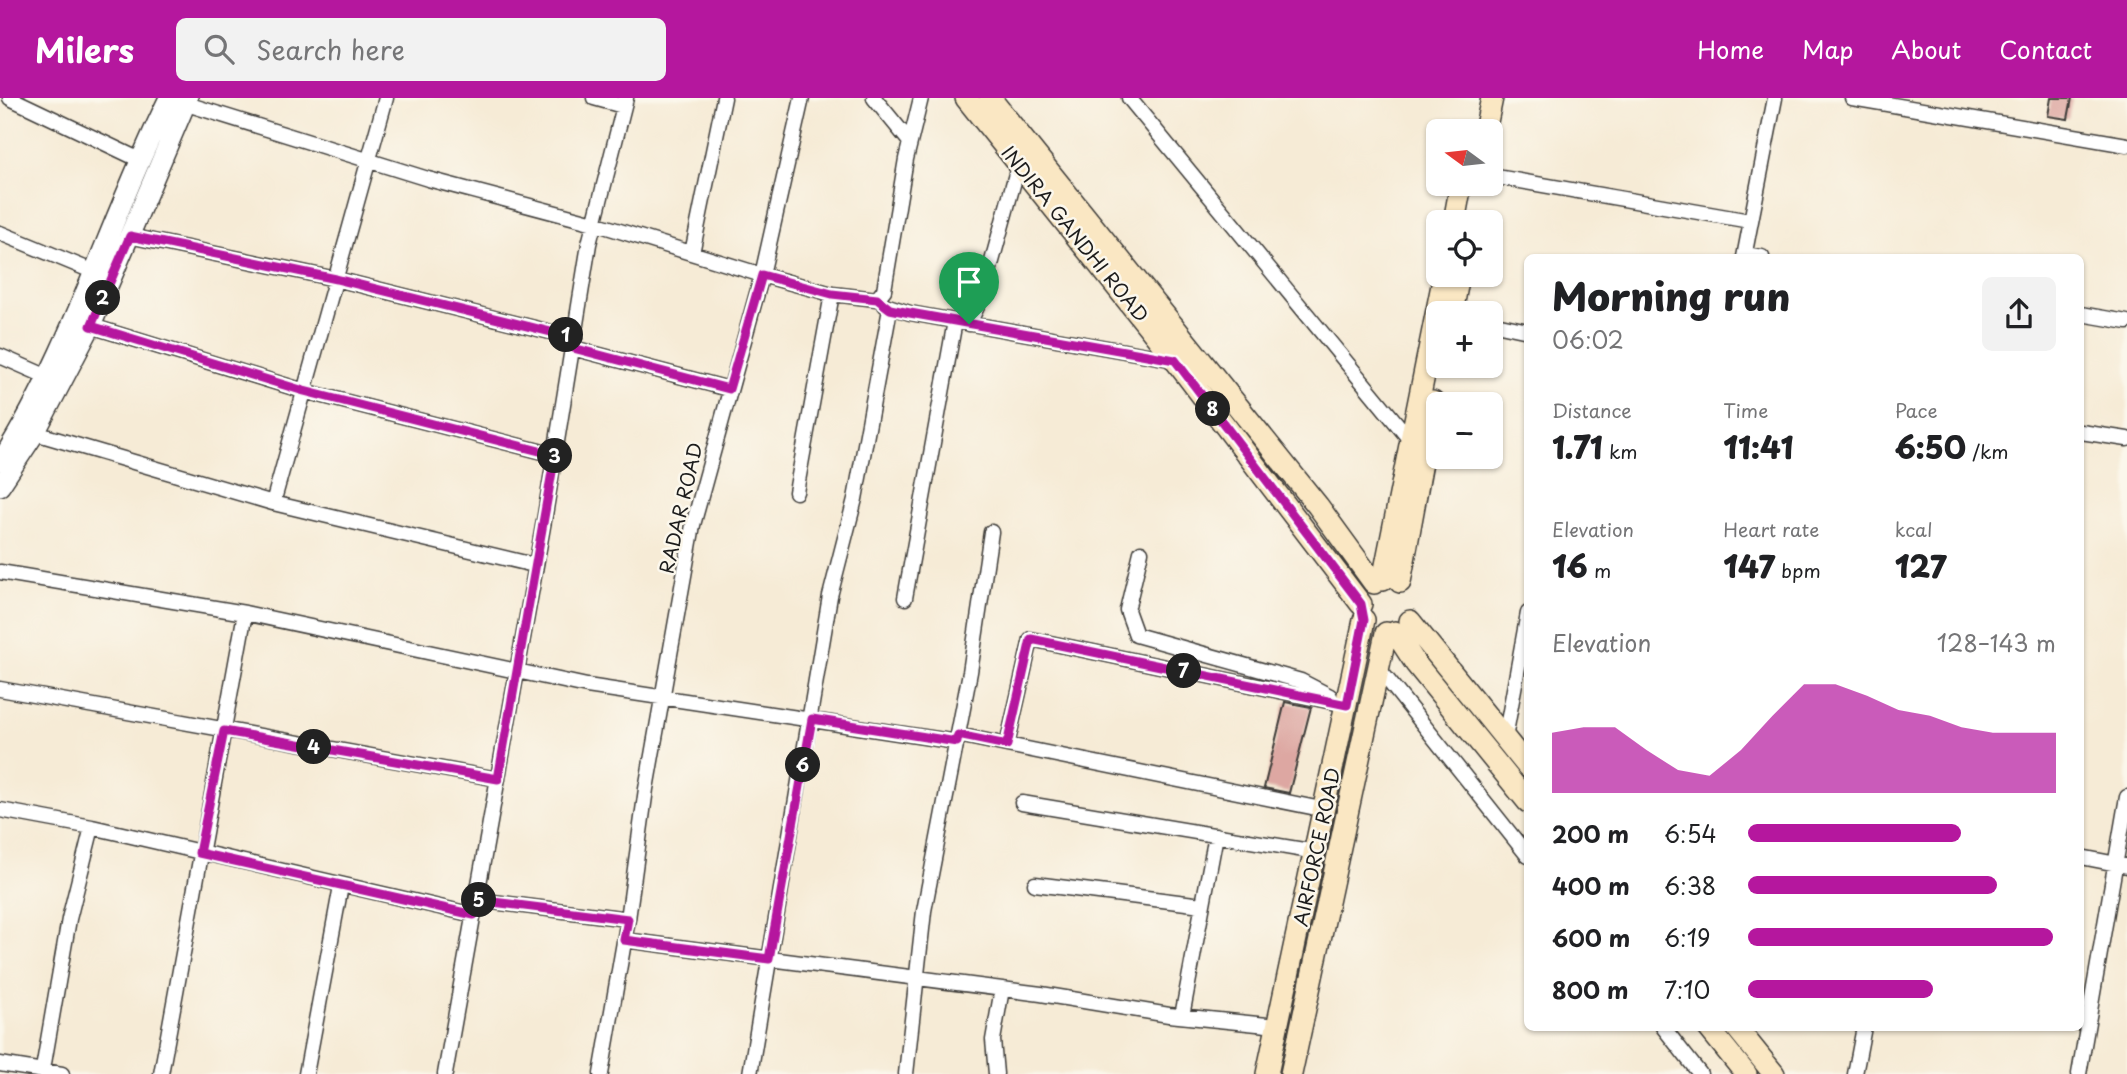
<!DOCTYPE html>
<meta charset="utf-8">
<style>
body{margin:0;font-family:"Playpen Sans",sans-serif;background:#f2f2f2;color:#202124;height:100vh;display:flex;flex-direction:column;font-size:26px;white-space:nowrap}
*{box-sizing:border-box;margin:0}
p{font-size:23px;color:#757577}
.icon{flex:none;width:38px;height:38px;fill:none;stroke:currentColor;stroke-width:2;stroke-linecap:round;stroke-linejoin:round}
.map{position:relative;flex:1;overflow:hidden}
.panel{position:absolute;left:1524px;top:156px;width:560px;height:777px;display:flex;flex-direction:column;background:#fff;border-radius:10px;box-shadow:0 2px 5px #0004}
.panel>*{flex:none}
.needle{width:46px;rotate:285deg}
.buttons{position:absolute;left:1426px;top:21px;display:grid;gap:14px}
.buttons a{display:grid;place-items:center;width:77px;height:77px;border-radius:10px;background:#fff;box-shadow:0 2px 5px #0004;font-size:35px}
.pin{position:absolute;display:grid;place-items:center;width:60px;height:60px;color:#fff;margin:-72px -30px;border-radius:50% 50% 50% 0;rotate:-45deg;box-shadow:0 0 7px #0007}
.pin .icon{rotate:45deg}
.km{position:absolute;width:35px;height:35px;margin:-18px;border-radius:50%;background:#222;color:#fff;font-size:19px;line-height:35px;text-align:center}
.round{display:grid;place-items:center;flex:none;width:74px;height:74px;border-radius:10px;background:#f2f2f2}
.headline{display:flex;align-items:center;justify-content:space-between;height:119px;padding:0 28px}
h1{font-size:38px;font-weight:800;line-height:52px}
.metrics{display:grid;grid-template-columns:repeat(3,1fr);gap:10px;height:119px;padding:7px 28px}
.metrics div{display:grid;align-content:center}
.metrics b{font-size:30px;font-weight:800}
.metrics small{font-size:19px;font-weight:400}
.metrics p{font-size:19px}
.chart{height:196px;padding:14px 28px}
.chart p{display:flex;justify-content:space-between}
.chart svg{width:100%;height:126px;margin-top:7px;fill:#b5179e;opacity:.7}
ul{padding:0 28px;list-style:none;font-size:23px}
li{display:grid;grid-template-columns:112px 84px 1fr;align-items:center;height:52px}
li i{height:18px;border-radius:9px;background:#b5179e}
header{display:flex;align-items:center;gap:42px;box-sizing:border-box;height:98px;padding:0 35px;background:#b5179e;color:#fff}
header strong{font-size:33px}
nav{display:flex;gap:38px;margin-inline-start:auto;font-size:24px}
.search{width:490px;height:63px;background:#f2f2f2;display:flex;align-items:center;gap:18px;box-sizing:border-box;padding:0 24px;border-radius:10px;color:#757577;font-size:26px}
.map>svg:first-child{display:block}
</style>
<header>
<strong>Milers</strong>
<div class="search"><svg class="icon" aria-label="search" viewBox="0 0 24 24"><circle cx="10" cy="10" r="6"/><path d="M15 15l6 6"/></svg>Search here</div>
<nav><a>Home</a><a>Map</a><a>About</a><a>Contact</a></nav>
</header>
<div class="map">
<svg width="2127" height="976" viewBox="0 0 2127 976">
<rect width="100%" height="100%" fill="#fbf7ec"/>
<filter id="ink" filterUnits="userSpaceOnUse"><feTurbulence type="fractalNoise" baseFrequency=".0143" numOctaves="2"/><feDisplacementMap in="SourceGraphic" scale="14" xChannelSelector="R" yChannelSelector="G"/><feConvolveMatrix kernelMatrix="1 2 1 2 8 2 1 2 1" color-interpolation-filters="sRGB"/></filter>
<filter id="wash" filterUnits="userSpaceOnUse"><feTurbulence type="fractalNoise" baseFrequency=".00686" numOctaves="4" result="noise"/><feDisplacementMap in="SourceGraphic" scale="28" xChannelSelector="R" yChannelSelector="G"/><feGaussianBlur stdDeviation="1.57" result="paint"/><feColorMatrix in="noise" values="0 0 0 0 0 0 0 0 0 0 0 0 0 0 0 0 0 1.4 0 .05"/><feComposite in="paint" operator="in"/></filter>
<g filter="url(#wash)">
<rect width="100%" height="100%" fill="#f6ebd6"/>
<g id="blocks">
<path fill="#dda7a2" d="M2051,0h21l-4,21 -20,-3z
M1285,604l26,5 -22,86 -25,-5z"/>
</g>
</g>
<g filter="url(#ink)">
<use href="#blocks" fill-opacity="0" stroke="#3d3b38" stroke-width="2"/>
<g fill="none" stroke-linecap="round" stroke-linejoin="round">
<defs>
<path id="minor" d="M10,0l128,61
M594,0l29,8
M874,0l36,44
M1129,0l282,343
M1852,0l275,47
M177,3l251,78 166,44 168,52 40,-177
M1491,78l259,45
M0,135l92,38
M129,138l207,43 239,59
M692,155l32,-155
M1745,156l17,3
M1744,159l31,-159
M885,207l25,8 265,47
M2081,216l46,8
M1491,225l37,8
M969,226l14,-30 36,-131
M91,228l213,65 251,64
M573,250l156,41
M0,258l57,25
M2081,334l46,7
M35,335l238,70 261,62
M796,394l36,-198
M273,405l113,-405
M1141,454l-14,58 9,25 165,46 29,15
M0,474l245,41 342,73 370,56
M905,500l50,-277
M1379,571l149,187
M0,591l498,90
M958,637l368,75
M1505,640l23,-125
M1007,647l24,-106 316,66
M1022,705l294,49
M0,712l92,17 382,88
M2081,759l46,9
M1035,786l167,21
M477,802l151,19
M624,842l417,54 128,21 108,11
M1182,918l34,-181
M1663,929l37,47
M0,966l62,10
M43,971l26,-150 23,-92
M161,976l84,-461
M306,976l35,-188
M445,976l100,-559 44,-271 37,-146
M601,976l27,-155 18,-130 47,-264 69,-250 70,19 45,5 7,-9 22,-131 15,-61
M750,976l80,-478 25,-97 35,-190
M906,976l18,-163 46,-239 21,-140
M996,976l-3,-34 9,-51
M1855,976l9,-47
M2079,976l48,-277"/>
<path id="tertiary" d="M1,363c72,-113 109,-244 168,-363
M0,388l35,-53 56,-107 97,-228"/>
<path id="secondary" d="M966,0l209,262 186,244
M990,0l328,408 56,77
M1485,33l7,-33
M1454,124l7,-38
M1452,215l6,-33
M1383,482l61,-305
M1400,484l33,-180
M1410,523l118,146
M1395,534l21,32 112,138
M1708,929l38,47
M1736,929l38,47
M1267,976l97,-454
M1291,976l95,-441"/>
</defs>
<use href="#minor" stroke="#3d3b38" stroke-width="17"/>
<use href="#tertiary" stroke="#3d3b38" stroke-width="22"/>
<use href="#secondary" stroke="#3d3b38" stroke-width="24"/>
<use href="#minor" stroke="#fff" stroke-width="14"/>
<use href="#tertiary" stroke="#fff" stroke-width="19"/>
<use href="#secondary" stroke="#fae7c3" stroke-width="21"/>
</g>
</g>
<g fill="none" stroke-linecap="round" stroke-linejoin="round" filter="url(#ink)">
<defs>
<path id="route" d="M130,138l206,43 239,59 -2,10 156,41 33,-114 70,19 45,5 13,10 20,4 265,47 186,244 3,16 -17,85 -316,-66 -24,106 -49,-10 -1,7 -145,-23 -43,240 -145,-19 4,-21 -151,-19 -3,15 -275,-62 25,-122 274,48 57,-324 -251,-64 -213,-65z"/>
</defs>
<use href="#route" stroke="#fff" stroke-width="14"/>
<use href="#route" stroke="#b5179e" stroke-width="9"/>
</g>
<g text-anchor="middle" stroke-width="5" stroke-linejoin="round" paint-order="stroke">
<g font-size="19" fill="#1c1c1c" stroke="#fbf7ec">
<text transform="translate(1075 136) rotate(51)" y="7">INDIRA GANDHI ROAD</text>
<text transform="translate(681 410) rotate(-77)" y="7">RADAR ROAD</text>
<text transform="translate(1317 749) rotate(-78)" y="7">AIRFORCE ROAD</text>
</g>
</g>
</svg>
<div class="buttons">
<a><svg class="needle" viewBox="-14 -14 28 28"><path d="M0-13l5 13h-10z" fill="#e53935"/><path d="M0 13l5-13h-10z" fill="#757577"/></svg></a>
<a><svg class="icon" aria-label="locate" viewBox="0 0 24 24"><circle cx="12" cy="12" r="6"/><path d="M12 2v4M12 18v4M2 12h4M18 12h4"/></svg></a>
<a>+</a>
<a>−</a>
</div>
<div class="pin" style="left:969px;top:226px;background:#1e9e55"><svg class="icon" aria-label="arrive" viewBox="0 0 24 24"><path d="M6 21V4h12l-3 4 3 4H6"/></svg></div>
<b class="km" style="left:566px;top:237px">1</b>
<b class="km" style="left:103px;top:200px">2</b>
<b class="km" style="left:555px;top:358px">3</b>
<b class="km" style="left:314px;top:649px">4</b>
<b class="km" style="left:479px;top:802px">5</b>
<b class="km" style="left:803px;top:667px">6</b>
<b class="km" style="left:1184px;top:573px">7</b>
<b class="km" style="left:1213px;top:311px">8</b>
<section class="panel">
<div class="headline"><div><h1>Morning run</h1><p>06:02</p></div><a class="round"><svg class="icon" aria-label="share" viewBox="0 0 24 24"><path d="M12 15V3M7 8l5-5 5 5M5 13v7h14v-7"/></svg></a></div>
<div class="metrics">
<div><p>Distance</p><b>1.71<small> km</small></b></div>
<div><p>Time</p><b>11:41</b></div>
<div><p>Pace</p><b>6:50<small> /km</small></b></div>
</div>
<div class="metrics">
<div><p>Elevation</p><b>16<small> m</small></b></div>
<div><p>Heart rate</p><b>147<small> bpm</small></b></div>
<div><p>kcal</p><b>127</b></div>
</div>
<div class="chart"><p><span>Elevation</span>128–143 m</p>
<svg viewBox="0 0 160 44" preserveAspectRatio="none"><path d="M0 44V23L10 21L20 21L30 29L40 36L50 38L60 29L70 17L80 6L90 6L100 10L110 15L120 17L130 21L140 23L150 23L160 23V44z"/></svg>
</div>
<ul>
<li><b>200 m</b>6:54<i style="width:69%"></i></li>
<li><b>400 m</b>6:38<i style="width:81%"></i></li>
<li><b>600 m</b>6:19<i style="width:99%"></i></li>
<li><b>800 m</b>7:10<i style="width:60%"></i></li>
</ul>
</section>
</div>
